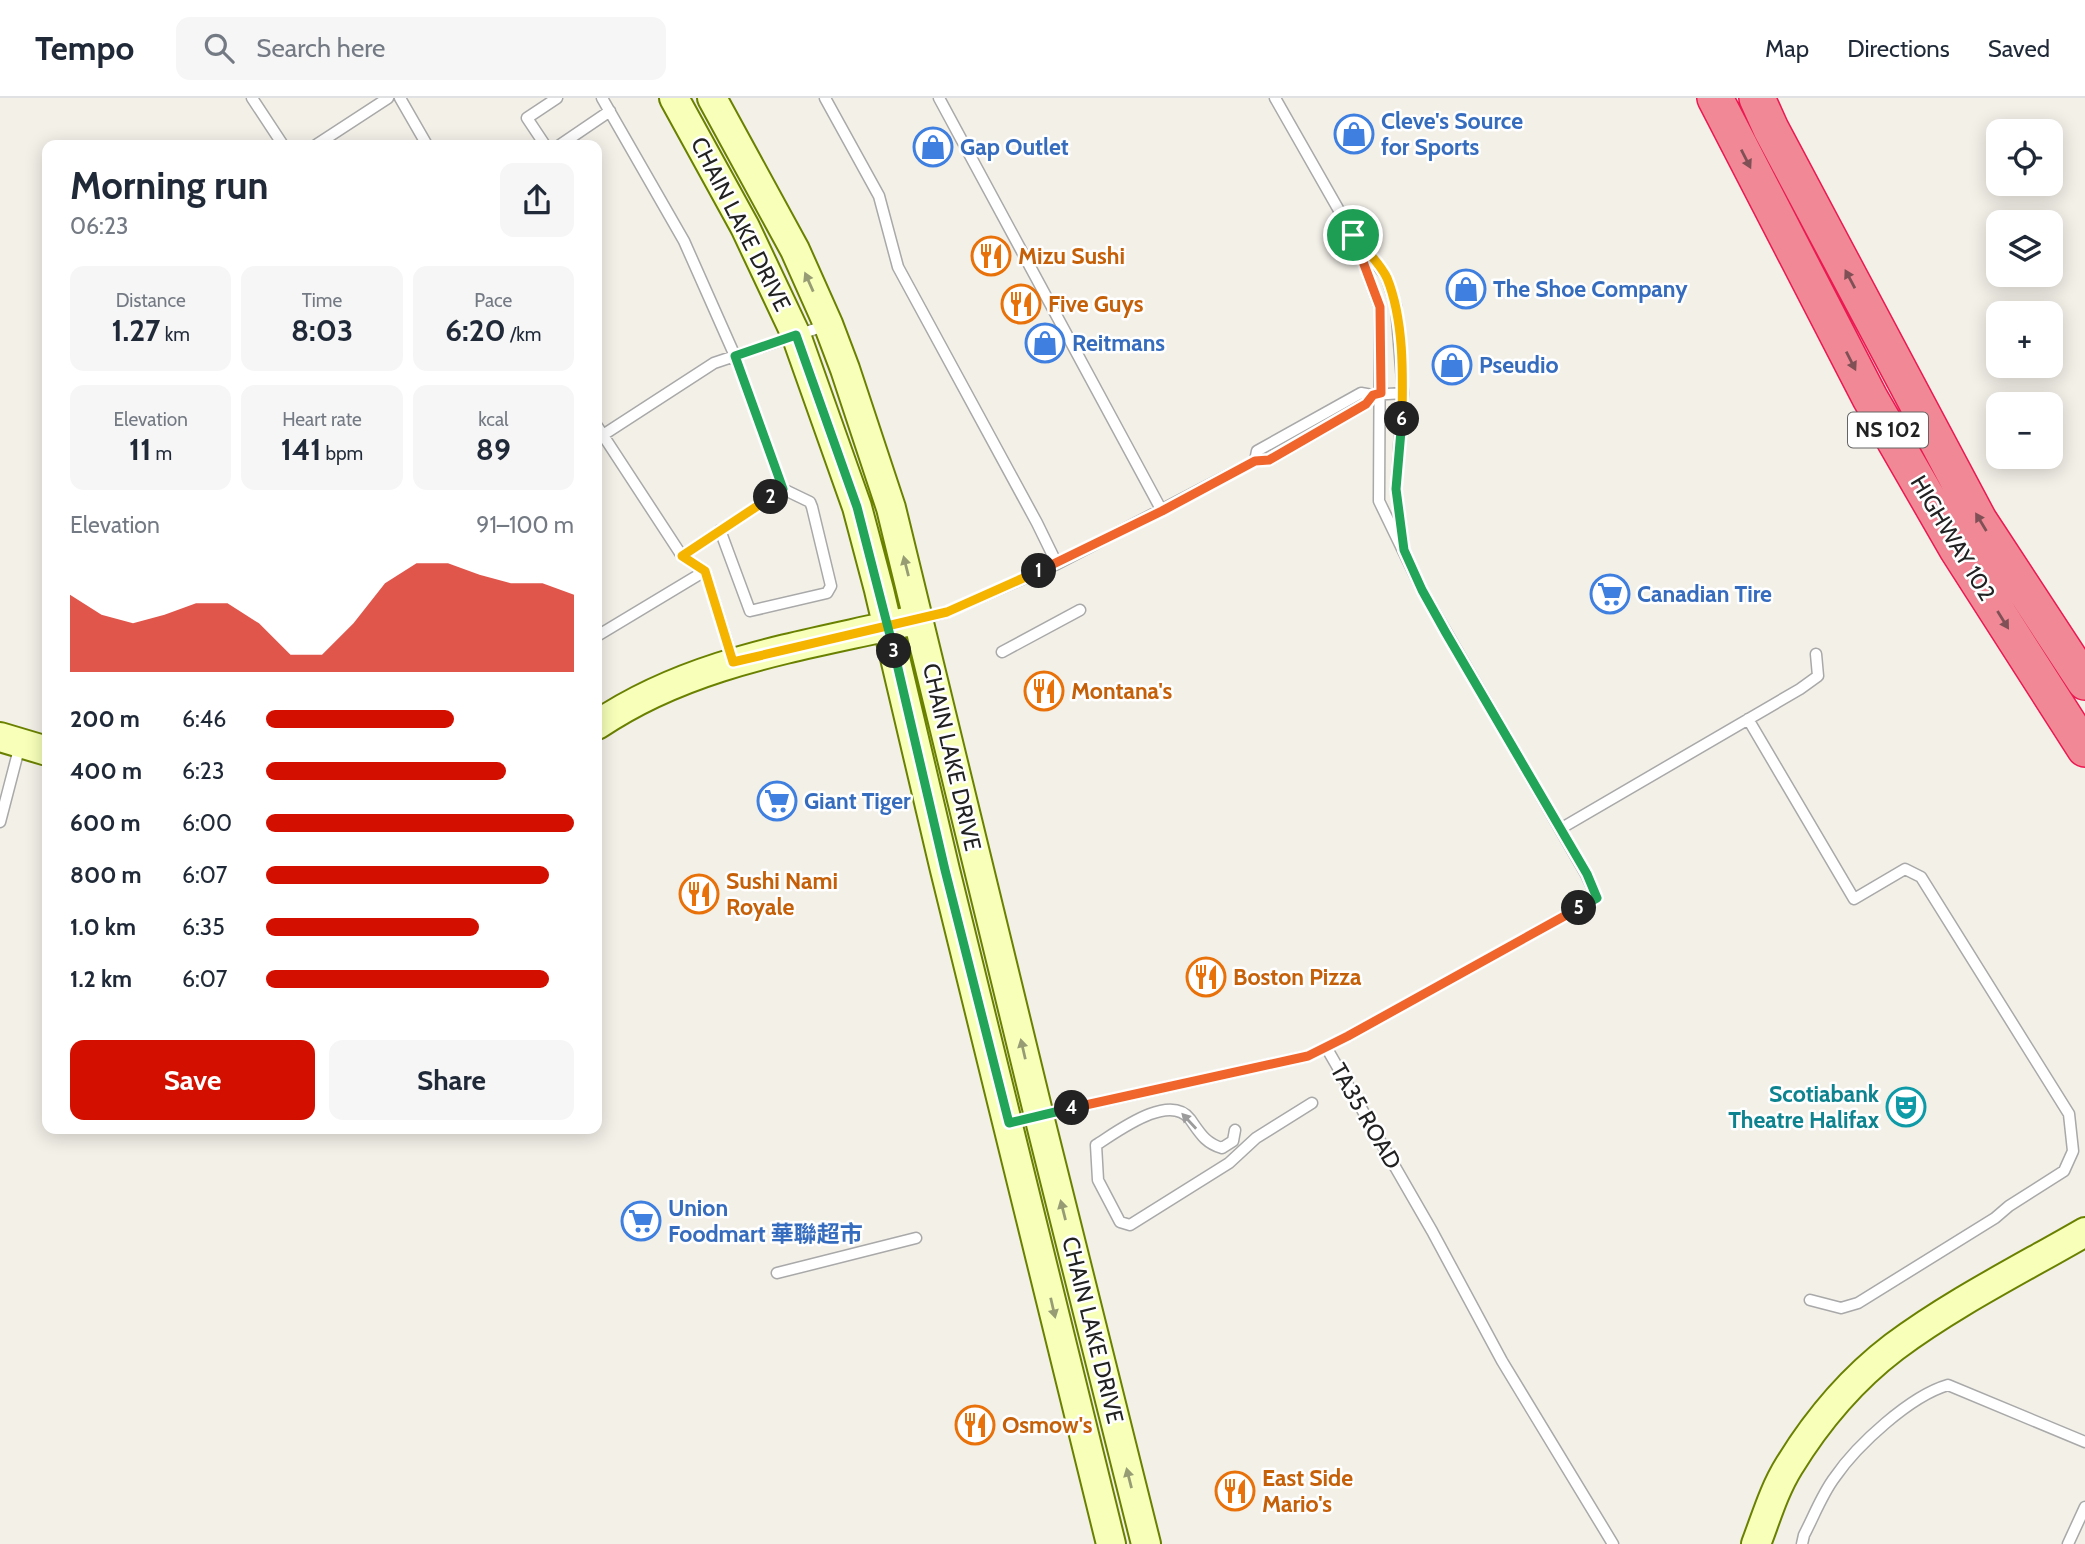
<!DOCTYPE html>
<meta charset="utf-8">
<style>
body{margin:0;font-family:Cabin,"Noto Sans SC",sans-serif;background:#f6f6f7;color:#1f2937;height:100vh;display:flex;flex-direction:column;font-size:26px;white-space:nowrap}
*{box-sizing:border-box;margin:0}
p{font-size:23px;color:#747a83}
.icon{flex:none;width:38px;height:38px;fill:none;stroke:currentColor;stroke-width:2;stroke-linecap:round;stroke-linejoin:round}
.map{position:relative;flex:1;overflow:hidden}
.sheet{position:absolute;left:42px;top:42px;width:560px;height:994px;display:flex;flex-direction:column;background:#fff;border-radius:14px;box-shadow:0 4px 18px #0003}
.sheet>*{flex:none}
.tools{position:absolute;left:1986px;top:21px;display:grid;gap:14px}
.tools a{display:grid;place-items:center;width:77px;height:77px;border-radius:14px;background:#fff;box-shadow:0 4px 18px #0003;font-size:35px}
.pin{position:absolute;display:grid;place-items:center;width:60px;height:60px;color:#fff;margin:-30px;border:4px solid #fff;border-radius:50%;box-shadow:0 2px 7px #0007}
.km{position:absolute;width:35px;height:35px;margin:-18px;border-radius:50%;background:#222;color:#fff;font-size:19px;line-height:35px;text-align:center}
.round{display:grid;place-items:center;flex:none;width:74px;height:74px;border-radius:14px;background:#f6f6f7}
.summary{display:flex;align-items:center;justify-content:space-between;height:119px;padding:0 28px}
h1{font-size:38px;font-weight:700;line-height:52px}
.stats{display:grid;grid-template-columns:repeat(3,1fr);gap:10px;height:119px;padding:7px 28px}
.stats div{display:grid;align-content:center;border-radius:14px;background:#f6f6f7;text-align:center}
.stats b{font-size:30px;font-weight:700}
.stats small{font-size:19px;font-weight:400}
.stats p{font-size:19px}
.chart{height:196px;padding:14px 28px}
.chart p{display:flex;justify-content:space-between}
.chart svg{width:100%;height:126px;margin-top:7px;fill:#d30f00;opacity:.7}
.primary-button{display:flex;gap:14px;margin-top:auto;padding:14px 28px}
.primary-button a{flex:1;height:80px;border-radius:14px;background:#d30f00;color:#fff;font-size:28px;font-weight:700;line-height:80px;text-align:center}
.primary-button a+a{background:#f6f6f7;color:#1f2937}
ul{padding:0 28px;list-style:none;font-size:23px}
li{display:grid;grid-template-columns:112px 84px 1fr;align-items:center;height:52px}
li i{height:18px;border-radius:9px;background:#d30f00}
header{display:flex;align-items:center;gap:42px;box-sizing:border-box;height:98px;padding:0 35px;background:#fff;border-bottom:2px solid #e0e1e3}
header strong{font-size:33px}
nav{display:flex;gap:38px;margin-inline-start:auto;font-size:24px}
.search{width:490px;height:63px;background:#f6f6f7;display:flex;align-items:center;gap:18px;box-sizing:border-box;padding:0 24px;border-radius:14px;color:#747a83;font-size:26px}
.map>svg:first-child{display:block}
</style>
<header>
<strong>Tempo</strong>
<div class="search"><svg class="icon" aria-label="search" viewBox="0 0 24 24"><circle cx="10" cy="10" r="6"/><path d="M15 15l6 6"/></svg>Search here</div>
<nav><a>Map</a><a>Directions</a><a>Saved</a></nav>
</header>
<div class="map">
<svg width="2085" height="1446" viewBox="0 0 2085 1446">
<rect width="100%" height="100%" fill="#f3f0e8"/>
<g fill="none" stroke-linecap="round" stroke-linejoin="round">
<defs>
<path id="lane" d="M252,0l31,47
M400,0l27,47
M602,0l82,143 51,115 48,133 -101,67
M825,0l54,98 19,71 139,256 20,41
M939,0l223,413
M1275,0l78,137 33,41 10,30 7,87 -7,96 7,53
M316,47l72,-47
M545,47l-18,-27 30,-20
M560,47l50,-34
M597,328l85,130 23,15 28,90
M603,337l111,-72 113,-38
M1255,363l2,-10 104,-58 11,2 31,-2
M720,432l30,81 77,-18 4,-7 -19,-79 -2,-5 -27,-13
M920,521l27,-7 110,-48 198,-103 14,-1 97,-56 6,-9
M597,538l108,-65
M1002,554l78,-42
M1748,621l106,180 51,-30 16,8 148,237 4,37 -9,20 -55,35 -14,12 -137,85 -17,5 -31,-8
M0,724l20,-77
M1560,731l240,-140 18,-13 -2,-22
M1326,949l106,184 70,130 111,183
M1041,1017l267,-59 40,-20 249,-138 -11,-24 -164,-284 -43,-89 1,-193 -27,-73
M1235,1032l-2,11 -11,7c-17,-5 -22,-15 -32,-29 -21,-27 -73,13 -94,26l2,35 22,42 10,3 99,-62 27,-25 56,-35
M777,1175l139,-35
M1802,1446l2,-9c10,-19 18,-41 31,-58 22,-32 75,-81 113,-92l137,57
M2068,1446l17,-37"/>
<path id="secondary" d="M674,0l71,129 51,108 61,172 22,83 66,280 166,674
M712,0l83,152 33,74 17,45 46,139 148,608 107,428
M597,627c93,-63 202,-78 309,-103
M0,639l47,14
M1756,1446c10,-26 18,-54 33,-78 27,-44 63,-87 105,-119 59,-44 127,-78 191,-115"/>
<path id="highway" d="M1715,0l155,300 87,151 128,200
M1757,0l14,31 208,391 106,162"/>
</defs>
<use href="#lane" stroke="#a9a9a9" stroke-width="13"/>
<use href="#secondary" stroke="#6a8100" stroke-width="32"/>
<use href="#highway" stroke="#ed1852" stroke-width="38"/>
<use href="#lane" stroke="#fff" stroke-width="10"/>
<use href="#secondary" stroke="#f7ffb9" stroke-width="28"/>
<use href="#highway" stroke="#f08995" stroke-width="35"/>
</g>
<defs><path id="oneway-solid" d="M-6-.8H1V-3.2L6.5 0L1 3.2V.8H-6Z" transform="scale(1.75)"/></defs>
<g fill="#7f5056">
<use href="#oneway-solid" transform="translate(1746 61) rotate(63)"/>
<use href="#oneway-solid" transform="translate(1850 181) rotate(-118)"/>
<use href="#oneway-solid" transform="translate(1851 263) rotate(63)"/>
<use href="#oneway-solid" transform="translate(1981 424) rotate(-121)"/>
<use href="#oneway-solid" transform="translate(2003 522) rotate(58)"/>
</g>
<g fill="#979c75">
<use href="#oneway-solid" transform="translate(809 184) rotate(-114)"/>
<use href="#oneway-solid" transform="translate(906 468) rotate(-104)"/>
<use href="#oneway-solid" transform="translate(1023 951) rotate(-103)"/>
<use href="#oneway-solid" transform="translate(1063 1112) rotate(-104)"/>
<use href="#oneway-solid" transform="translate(1053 1210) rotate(77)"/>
<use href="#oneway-solid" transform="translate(1129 1380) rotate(-104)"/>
</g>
<use fill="#9c9c9c" href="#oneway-solid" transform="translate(1189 1023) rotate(-133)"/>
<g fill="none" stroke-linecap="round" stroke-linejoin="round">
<defs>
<path id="split-1" d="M1039,473l123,-60 93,-50 14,-1 97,-56 7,-9 8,-2 -1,-86 -27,-72"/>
<path id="split-2" d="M771,399l-89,59 23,15 28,91 214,-50 92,-41"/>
<path id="split-3" d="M771,399l12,-8 -48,-133 61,-21 61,172 37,144"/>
<path id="split-4" d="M894,553l51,219 64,253 63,-15"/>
<path id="split-5" d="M1072,1010l236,-52 40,-20 231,-128"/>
<path id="split-6" d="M1402,321l-6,70 8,61 18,40 24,43 141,241 10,24 -18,10"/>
<path id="split-7" d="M1353,137c11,13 27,28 34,43 17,42 16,96 15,141"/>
</defs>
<use href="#split-1" stroke="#fff" stroke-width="14"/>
<use href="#split-2" stroke="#fff" stroke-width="14"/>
<use href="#split-3" stroke="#fff" stroke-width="14"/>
<use href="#split-4" stroke="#fff" stroke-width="14"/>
<use href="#split-5" stroke="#fff" stroke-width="14"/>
<use href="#split-6" stroke="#fff" stroke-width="14"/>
<use href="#split-7" stroke="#fff" stroke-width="14"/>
<use href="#split-1" stroke="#f0652b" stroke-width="9"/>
<use href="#split-2" stroke="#f5b400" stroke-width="9"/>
<use href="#split-3" stroke="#22a559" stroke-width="9"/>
<use href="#split-4" stroke="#22a559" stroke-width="9"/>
<use href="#split-5" stroke="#f0652b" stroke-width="9"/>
<use href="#split-6" stroke="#22a559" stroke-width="9"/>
<use href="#split-7" stroke="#f5b400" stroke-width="9"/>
</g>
<defs>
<symbol id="shop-ring" viewBox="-11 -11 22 22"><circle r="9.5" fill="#fff" stroke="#3f7fe0" stroke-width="1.5"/><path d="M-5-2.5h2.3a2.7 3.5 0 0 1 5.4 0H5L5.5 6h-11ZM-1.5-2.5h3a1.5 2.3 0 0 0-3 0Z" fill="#3f7fe0"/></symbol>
<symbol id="restaurant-ring" viewBox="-11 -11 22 22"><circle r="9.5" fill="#fff" stroke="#e8710a" stroke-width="1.5"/><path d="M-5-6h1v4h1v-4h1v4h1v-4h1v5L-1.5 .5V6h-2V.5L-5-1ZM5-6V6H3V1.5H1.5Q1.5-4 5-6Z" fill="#e8710a"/></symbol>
<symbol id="supermarket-ring" viewBox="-11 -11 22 22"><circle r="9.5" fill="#fff" stroke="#3f7fe0" stroke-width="1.5"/><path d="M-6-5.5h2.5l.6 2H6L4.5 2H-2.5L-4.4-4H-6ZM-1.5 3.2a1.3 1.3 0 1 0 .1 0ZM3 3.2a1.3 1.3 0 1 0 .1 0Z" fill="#3f7fe0"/></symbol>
<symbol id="theatre-ring" viewBox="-11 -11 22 22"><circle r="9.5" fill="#fff" stroke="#0f9aa8" stroke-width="1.5"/><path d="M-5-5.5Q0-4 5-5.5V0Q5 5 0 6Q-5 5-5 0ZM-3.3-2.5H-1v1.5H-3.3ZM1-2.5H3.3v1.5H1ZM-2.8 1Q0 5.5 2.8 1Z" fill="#0f9aa8"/></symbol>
</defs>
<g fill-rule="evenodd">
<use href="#shop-ring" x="1332" y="14" width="44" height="44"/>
<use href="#shop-ring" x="911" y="27" width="44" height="44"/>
<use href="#restaurant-ring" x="969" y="136" width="44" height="44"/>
<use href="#shop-ring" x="1444" y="169" width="44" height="44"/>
<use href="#restaurant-ring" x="999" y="184" width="44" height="44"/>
<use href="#shop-ring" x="1023" y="223" width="44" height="44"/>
<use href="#shop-ring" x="1430" y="245" width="44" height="44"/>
<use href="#supermarket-ring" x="1588" y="474" width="44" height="44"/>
<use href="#restaurant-ring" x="1022" y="571" width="44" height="44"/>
<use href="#supermarket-ring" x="755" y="681" width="44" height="44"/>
<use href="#restaurant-ring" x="677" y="774" width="44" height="44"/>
<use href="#restaurant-ring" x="1184" y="857" width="44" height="44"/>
<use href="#theatre-ring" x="1884" y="987" width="44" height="44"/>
<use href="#supermarket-ring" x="619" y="1101" width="44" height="44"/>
<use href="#restaurant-ring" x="953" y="1305" width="44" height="44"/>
<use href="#restaurant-ring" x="1213" y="1371" width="44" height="44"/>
</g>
<g text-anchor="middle" stroke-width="5" stroke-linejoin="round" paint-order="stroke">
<rect fill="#fff" stroke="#646464" stroke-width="2" x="1848" y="314.5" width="80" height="35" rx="5"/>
<g font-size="21" font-weight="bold" fill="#222">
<text x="1888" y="339">NS 102</text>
</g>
<g font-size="23" font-weight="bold" fill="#366cbe" stroke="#fff" text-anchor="start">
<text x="1381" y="31">Cleve's Source<tspan x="1381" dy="26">for Sports</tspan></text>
<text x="960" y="57">Gap Outlet</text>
<text x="1493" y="199">The Shoe Company</text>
<text x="1072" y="253">Reitmans</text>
<text x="1479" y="275">Pseudio</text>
<text x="1637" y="504">Canadian Tire</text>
<text x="804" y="711">Giant Tiger</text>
<text x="668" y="1118">Union<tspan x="668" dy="26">Foodmart 華聯超市</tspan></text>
</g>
<g font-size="23" fill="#222" stroke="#fff">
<text transform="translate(741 126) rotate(63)" y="8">CHAIN LAKE DRIVE</text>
<text transform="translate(1953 440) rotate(59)" y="8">HIGHWAY 102</text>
<text transform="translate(952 659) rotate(77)" y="8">CHAIN LAKE DRIVE</text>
<text transform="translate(1366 1018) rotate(60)" y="8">TA35 ROAD</text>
<text transform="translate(1093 1232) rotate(76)" y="8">CHAIN LAKE DRIVE</text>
</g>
<g font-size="23" font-weight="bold" fill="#c56008" stroke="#fff" text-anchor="start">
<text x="1018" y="166">Mizu Sushi</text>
<text x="1048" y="214">Five Guys</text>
<text x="1071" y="601">Montana's</text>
<text x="726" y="791">Sushi Nami<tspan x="726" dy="26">Royale</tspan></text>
<text x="1233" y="887">Boston Pizza</text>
<text x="1002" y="1335">Osmow's</text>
<text x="1262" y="1388">East Side<tspan x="1262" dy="26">Mario's</tspan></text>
</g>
<g font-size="23" font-weight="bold" fill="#0d838f" stroke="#fff" text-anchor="end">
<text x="1879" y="1004">Scotiabank<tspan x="1879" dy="26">Theatre Halifax</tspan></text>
</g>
</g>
</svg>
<div class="tools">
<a><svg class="icon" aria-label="locate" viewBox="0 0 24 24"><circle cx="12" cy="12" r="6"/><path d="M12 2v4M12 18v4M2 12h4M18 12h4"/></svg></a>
<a><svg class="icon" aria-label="layers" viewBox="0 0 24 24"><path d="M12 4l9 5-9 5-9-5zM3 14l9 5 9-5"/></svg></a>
<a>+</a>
<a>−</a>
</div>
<div class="pin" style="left:1353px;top:137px;background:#1e9e55"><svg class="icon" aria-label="arrive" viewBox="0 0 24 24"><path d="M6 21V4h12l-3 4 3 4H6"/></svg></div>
<b class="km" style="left:1039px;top:473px">1</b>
<b class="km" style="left:771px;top:399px">2</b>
<b class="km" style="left:894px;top:553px">3</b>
<b class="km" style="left:1072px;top:1010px">4</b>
<b class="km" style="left:1579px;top:810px">5</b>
<b class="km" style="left:1402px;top:321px">6</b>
<section class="sheet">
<div class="summary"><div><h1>Morning run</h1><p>06:23</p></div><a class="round"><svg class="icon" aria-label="share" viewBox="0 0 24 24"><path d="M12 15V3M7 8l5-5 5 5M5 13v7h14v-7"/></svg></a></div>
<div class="stats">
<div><p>Distance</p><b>1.27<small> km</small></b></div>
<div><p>Time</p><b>8:03</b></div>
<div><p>Pace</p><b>6:20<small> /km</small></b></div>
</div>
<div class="stats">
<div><p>Elevation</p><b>11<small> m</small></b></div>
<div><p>Heart rate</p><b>141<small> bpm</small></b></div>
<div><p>kcal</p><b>89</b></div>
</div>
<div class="chart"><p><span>Elevation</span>91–100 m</p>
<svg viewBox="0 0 160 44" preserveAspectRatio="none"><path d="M0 44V17L10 24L20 27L30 24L40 20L50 20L60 27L70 38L80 38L90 27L100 13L110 6L120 6L130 10L140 13L150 13L160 17V44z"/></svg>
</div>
<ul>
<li><b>200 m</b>6:46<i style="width:61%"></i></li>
<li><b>400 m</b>6:23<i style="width:78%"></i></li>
<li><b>600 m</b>6:00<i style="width:100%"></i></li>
<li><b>800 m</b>6:07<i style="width:92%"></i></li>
<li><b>1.0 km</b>6:35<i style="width:69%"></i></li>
<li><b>1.2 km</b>6:07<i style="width:92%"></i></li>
</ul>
<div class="primary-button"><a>Save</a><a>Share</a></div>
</section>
</div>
